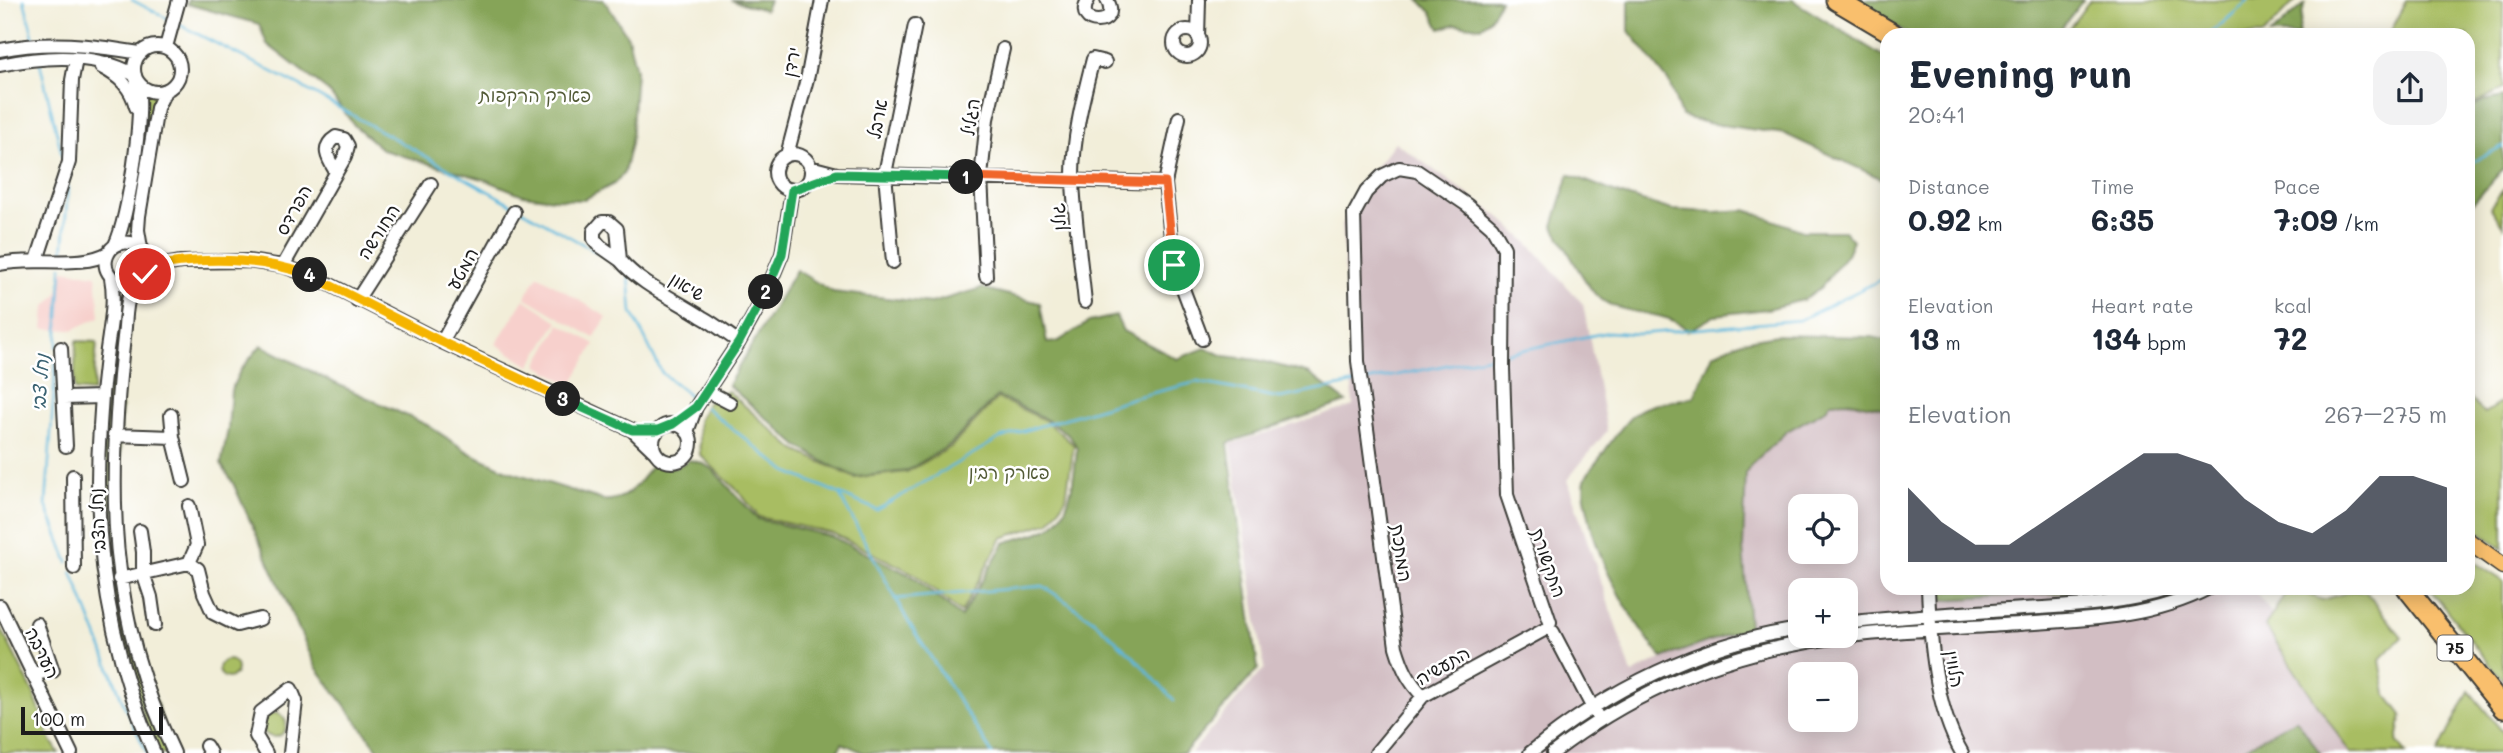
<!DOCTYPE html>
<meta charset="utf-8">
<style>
body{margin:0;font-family:Mali,"Playpen Sans Hebrew",sans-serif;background:#f2f2f3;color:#1f2937;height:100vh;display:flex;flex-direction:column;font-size:26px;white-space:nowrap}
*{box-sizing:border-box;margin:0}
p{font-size:23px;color:#747a83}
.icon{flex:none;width:38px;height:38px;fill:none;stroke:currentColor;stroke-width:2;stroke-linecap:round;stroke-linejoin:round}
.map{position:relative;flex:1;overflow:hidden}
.details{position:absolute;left:1880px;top:28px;width:595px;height:567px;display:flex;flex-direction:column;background:#fff;border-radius:21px;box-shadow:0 4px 18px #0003}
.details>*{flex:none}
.tools{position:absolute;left:1788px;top:494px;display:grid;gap:14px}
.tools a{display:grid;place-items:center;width:70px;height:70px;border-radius:14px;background:#fff;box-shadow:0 4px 18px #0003;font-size:35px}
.scale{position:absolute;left:21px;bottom:18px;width:142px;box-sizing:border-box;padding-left:7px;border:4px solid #1c1c1c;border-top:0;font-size:19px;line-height:24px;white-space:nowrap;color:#1c1c1c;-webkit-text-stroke:5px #fff;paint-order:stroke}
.pin{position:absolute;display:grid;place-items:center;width:60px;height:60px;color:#fff;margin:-30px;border:4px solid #fff;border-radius:50%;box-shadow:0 2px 7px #0007}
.km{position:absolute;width:35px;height:35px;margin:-18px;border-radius:50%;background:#222;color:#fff;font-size:19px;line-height:35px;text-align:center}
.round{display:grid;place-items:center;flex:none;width:74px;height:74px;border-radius:21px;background:#f2f2f3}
.summary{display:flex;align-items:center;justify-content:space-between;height:119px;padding:0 28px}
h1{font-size:38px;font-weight:700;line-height:52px}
.figures{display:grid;grid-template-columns:repeat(3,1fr);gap:10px;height:119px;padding:7px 28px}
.figures div{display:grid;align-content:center}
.figures b{font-size:30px;font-weight:700}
.figures small{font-size:19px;font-weight:400}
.figures p{font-size:19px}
.chart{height:196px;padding:14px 28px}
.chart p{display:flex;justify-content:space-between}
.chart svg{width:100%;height:126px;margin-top:7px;fill:#111827;opacity:.7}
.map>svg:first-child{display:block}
</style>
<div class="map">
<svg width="2503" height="753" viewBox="0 0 2503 753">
<rect width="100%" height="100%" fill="#fff"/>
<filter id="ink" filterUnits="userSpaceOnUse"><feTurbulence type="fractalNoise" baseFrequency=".0143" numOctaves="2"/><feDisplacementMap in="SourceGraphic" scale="14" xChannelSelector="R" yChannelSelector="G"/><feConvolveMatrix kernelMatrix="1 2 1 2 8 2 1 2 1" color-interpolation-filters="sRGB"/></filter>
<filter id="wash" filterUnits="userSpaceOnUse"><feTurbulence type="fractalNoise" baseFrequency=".00686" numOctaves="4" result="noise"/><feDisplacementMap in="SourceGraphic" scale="28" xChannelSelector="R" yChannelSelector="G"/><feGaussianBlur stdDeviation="1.57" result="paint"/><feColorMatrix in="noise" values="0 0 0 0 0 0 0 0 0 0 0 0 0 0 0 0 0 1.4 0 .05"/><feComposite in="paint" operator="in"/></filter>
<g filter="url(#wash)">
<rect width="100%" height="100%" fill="#f2eed9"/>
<path fill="#f7d0cc" d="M64,270l32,5 4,42 -28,13 -29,-1 2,-22 12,-12z
M538,275l69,42 -13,21 -69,-41z
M524,299l34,22 -28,45 -34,-22z
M560,324l35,20 -24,41 -34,-20z"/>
<path fill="#d2bec3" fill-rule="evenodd" d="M1395,142l106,76 31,29 51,57 24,127 -40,49 65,194 101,-53 2,-156 68,-59 83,-19v201h366l40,51 75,114h-1176l73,-85 -33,-224 122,-38 -11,-180 11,-29zM1801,506h45v45h-45zM1801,590h45v45h-45zM1801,674h45v45h-45z"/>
<path fill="#a8bd62" stroke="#626c3f" stroke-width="2" d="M2090,0h206l-33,35h-199z
M2406,0h97v89l-35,18v-72h-79z
M144,90l14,2 -10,34 -14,105 -7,1 11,-76z
M2503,190v36l-13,-19z
M117,289l11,4 -4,17 -7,263 55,180h-16l-38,-113 -19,-158z
M76,341l21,1 -4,50 -19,-2z
M728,391l67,59 60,28 52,-6 44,-25 46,-49 48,22 29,25 -8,53 -16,24 -48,16 -41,75 -48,-40 -79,-39 -75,-17 -19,-24 -40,-38 -2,-34 9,-18z
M2468,397l16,16 19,-12v148l-35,-26z
M2468,558l35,23v100l-74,-93h39z
M2294,588l28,12 31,-9 13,1 36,45 -22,23 6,34 16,21 -5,26 9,12h-56l-85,-127 21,-34z
M0,626l33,66 17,47 9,14h-59z
M219 669a9 9 0 1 1 18 0a9 9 0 1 1-18 0Z
M2469,691l34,41v21h-65z
M262 725a12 12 0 1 1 24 0a12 12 0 1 1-24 0Z"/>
<path fill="#86a458" stroke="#51603a" stroke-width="2" d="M188,0h416l24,37 8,33 -5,73 -7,30 -10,11 -31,16 -29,-1 -31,-4 -37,-15 -103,-30 -29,-25 -26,-34 -61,-47 -8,-20 -72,-20z
M731,0h38l-4,10z
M1419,0h81l-10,19 -9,8 -26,-3 -15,5 -8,-16z
M1629,0h163l94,58v123l-101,-47 -78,-11 -26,-7 -12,-34 -40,-51z
M1852,0h231l-27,35h-146z
M2306,3l-4,10 -4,22h-28z
M2503,97v72l-35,39v-99l15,-8z
M1569,174l50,20 53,16 43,2 31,-2 57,21h41l9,9 -6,14 -26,33 -18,13 -36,9 -51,6 -28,16c-22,-24 -66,-12 -91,-35 -13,-13 -33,-53 -44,-70z
M796,270l37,22 98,11 51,-15 58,15 7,40 10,-1 32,-20 27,-6 7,15 54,28 28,-11 20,8 33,4 52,14 36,28 -118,41 30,226 -74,84h-320l-22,-10 -5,10h-456l-65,-86 -83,-184 -12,-19 7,-35 3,-39 9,-19 21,-26 65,34 101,46 43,28 39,18 94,29c26,2 35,-18 50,-35l23,2 14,-7 12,3 11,7 45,49 75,18 79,39 49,41 43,-74c14,-5 30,-8 43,-14 26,-15 27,-55 30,-80 -5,-22 -60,-44 -80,-53l-47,49 -44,26 -50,6 -26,-12 -32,-19 -70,-61z
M1777,335l95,2 14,3v69l-39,-8 -16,1 -6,8 -38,21 -35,33 -6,9 -3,74 6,80 -87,31c-34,-44 -63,-90 -74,-146 -2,-10 -6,-22 -3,-32 3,-10 16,-22 21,-31 9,-12 19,-29 31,-37 16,-10 39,-11 57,-15l19,-43 29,-13z
M1942,588h164l-43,5 -122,7z
M2296,719l24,34h-84z"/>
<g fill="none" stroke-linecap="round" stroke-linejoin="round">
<path stroke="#5eb8dc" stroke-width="2.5" d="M24,0l10,40
M132,0l38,20
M176,23l126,64 302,169
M2209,35l40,-35
M40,63l23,96
M2468,164l35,-18
M63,256l5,-70
M629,276l3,36 30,61 31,25
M57,347l5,-81
M1507,353l102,-21 30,2 161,-14 86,-43
M56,360l-10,145 22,57
M1367,381l130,-26
M705,407l81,64 91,39 123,-72 136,-41 61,-15 83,16 77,-15
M839,494l70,129 83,130
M72,572l53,135 22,46
M895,599l148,-13 49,33 41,37 41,44"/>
</g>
</g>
<g filter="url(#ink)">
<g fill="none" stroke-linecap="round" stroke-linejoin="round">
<defs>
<path id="minor" d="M1088,0c-16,28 35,28 19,0
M1174 43a13 13 0 1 1 26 0a13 13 0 1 1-26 0Z
M1198,37l1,-37
M134 69a23 23 0 1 1 46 0a23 23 0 1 1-46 0Z
M166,47l13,-47
M0,50c47,-10 92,-5 140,3
M0,65c43,-9 95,-13 135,10
M101,67c18,9 30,20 35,40
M1179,118l-14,65 9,82 28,74
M775 172a18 18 0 1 1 36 0a18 18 0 1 1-36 0Z
M787,155l21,-80 14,-75
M810,167l27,7 328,9
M602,222h7l8,7 3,31 -20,-14 -6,-7v-8z
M115,245c13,-24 30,-136 22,-162
M141,248l-3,-18 1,-14 18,-108 8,-17
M37,260l32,-98 3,-82 4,-21
M620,260c21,25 55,39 82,57 13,7 25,17 37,25
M893,262l-8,-88 30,-149
M0,264c33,-8 81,5 108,-11
M283,266l62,-109 3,-11 -4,-7 -8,-2c-16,10 -8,22 0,35
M145,274l13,-8 23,-4 67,-1 35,5 34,12 125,64 190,88 23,22
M986,276l-5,-99 6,-58 16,-70
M111,278c5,25 -2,53 -5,79 -3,23 -5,46 -6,69 -8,112 9,224 54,327
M138,281l-15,3c-12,-4 -21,-15 -16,-28 8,-22 41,-15 41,7 0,14 -14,19 -18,31 -5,13 -4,29 -6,43 -17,149 -17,277 50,416
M357,300l74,-116
M1085,302c-4,-40 -10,-80 -12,-120 -1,-41 10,-84 20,-123l12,3
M442,342l72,-130
M61,348l5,98
M707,391l23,12
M64,398l38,-1
M171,415l2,22 11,44
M653 443a19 19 0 1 1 38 0a19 19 0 1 1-38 0Z
M687,432l9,-25 43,-65 26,-47 17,-41 10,-64
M114,435l59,2
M73,476l1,92
M189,506l8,39 -8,18
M140,531l3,21v21l8,24 4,28
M119,579l70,-16 9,6 6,24 9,20 24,12 23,-6
M1928,588c2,52 7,119 34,165
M0,606l71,147
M1846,623c59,-7 118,-10 177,-14 51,-3 100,-5 149,-21
M1553,632l43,82
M32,674l21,-3 -16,-47
M1423,696c-15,-15 -21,-29 -27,-49l-38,-286 -4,-147 12,-22 16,-16 17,-8 18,3 50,34 25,22 12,21 -1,120 4,127 43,127
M206,746l4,7
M266,753l-10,-17 5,-24 30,-23 5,12 -6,52
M1376,753l47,-57 121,-66
M1530,753c76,-63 172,-111 271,-124
M1553,753c72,-55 154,-93 244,-109 67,-13 137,-14 206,-19 69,-5 143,-4 206,-37"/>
<path id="major" d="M2468,541l35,25"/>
<path id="highway" d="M1836,0l59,35
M2407,588l96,120"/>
</defs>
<use href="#minor" stroke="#3c3c38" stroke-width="16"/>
<use href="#major" stroke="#3c3c38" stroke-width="19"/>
<use href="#highway" stroke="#3c3c38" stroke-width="23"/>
<use href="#minor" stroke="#fff" stroke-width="12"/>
<use href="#major" stroke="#f9bf6d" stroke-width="16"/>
<use href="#highway" stroke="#f9bf6d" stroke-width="19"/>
</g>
</g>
<g fill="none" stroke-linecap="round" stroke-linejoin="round" filter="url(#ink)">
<defs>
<path id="split-1" d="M966,177l199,6 9,82"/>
<path id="split-2" d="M766,292l16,-38 10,-64 45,-16 129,3"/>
<path id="split-3" d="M563,399l69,31h26l15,-6 23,-17 43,-65 27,-50"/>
<path id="split-4" d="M310,275l132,67 121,57"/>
<path id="split-5" d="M145,274l13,-8 9,-2c49,-7 96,-5 143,11"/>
</defs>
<use href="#split-1" stroke="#fff" stroke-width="14"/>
<use href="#split-2" stroke="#fff" stroke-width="14"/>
<use href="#split-3" stroke="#fff" stroke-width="14"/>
<use href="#split-4" stroke="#fff" stroke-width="14"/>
<use href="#split-5" stroke="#fff" stroke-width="14"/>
<use href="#split-1" stroke="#f0652b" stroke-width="9"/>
<use href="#split-2" stroke="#22a559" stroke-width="9"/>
<use href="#split-3" stroke="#22a559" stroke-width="9"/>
<use href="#split-4" stroke="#f5b400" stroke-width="9"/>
<use href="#split-5" stroke="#f5b400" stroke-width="9"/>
</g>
<g text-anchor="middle" stroke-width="5" stroke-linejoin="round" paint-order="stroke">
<rect fill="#fff" stroke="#606060" stroke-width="2" x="2437.5" y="635.5" width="35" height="25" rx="5"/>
<g font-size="16" font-weight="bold" fill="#1c1c1c">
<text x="2455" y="654">75</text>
</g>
<g font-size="18" fill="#1c1c1c" stroke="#fff">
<text transform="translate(792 62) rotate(-79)" y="6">ירדן</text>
<text transform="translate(971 117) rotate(-81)" y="6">הגליל</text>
<text transform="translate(878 119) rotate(-79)" y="6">ארבל</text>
<text transform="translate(294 210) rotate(-61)" y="6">הפרדס</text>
<text transform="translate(1059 217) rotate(-95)" y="6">גולן</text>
<text transform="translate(379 232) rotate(-57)" y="6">החורשה</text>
<text transform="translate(463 269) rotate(-61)" y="6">המטע</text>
<text transform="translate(687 287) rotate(31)" y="6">שיאון</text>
<text transform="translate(98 521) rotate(-93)" y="6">נחל הצבי</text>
<text transform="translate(1401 553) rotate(82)" y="6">המתכת</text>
<text transform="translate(1548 563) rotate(71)" y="6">התקשורת</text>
<text transform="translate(42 653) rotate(64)" y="6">הערבה</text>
<text transform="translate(1443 666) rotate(-30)" y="6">התעשיה</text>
<text transform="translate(1954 669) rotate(80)" y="6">הלווין</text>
</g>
<g font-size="18" fill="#545c38" stroke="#fff">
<text x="535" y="102">פארק הרקפות</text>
<text x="1009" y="479">פארק רבין</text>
</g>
<g font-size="19" font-style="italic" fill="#3a6272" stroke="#fff">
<text transform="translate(40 383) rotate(-86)" y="7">נחל צבי</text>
</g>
</g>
</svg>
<div class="tools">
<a><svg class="icon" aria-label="locate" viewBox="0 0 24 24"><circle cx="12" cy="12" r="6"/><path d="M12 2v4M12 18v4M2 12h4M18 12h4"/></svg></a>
<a>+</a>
<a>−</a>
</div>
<div class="scale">100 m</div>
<div class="pin" style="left:1174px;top:265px;background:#1e9e55"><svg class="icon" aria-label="arrive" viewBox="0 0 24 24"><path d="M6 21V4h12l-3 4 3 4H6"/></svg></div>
<div class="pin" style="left:145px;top:274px;background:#d93025"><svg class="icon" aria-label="check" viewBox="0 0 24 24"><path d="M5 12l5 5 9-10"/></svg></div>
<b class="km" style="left:966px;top:177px">1</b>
<b class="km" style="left:766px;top:292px">2</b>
<b class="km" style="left:563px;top:399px">3</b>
<b class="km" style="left:310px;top:275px">4</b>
<section class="details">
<div class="summary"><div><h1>Evening run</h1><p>20:41</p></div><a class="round"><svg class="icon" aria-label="share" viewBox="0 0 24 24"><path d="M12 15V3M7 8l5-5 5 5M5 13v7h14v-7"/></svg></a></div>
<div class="figures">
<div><p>Distance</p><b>0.92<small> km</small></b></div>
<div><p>Time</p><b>6:35</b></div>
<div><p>Pace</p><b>7:09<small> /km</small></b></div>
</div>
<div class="figures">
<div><p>Elevation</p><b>13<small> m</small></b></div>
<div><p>Heart rate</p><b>134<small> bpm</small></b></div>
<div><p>kcal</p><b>72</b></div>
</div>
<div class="chart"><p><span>Elevation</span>267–275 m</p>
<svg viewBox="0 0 160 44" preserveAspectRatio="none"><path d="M0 44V18L10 30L20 38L30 38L40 30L50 22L60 14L70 6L80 6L90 10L100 22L110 30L120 34L130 26L140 14L150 14L160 18V44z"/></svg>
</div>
</section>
</div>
